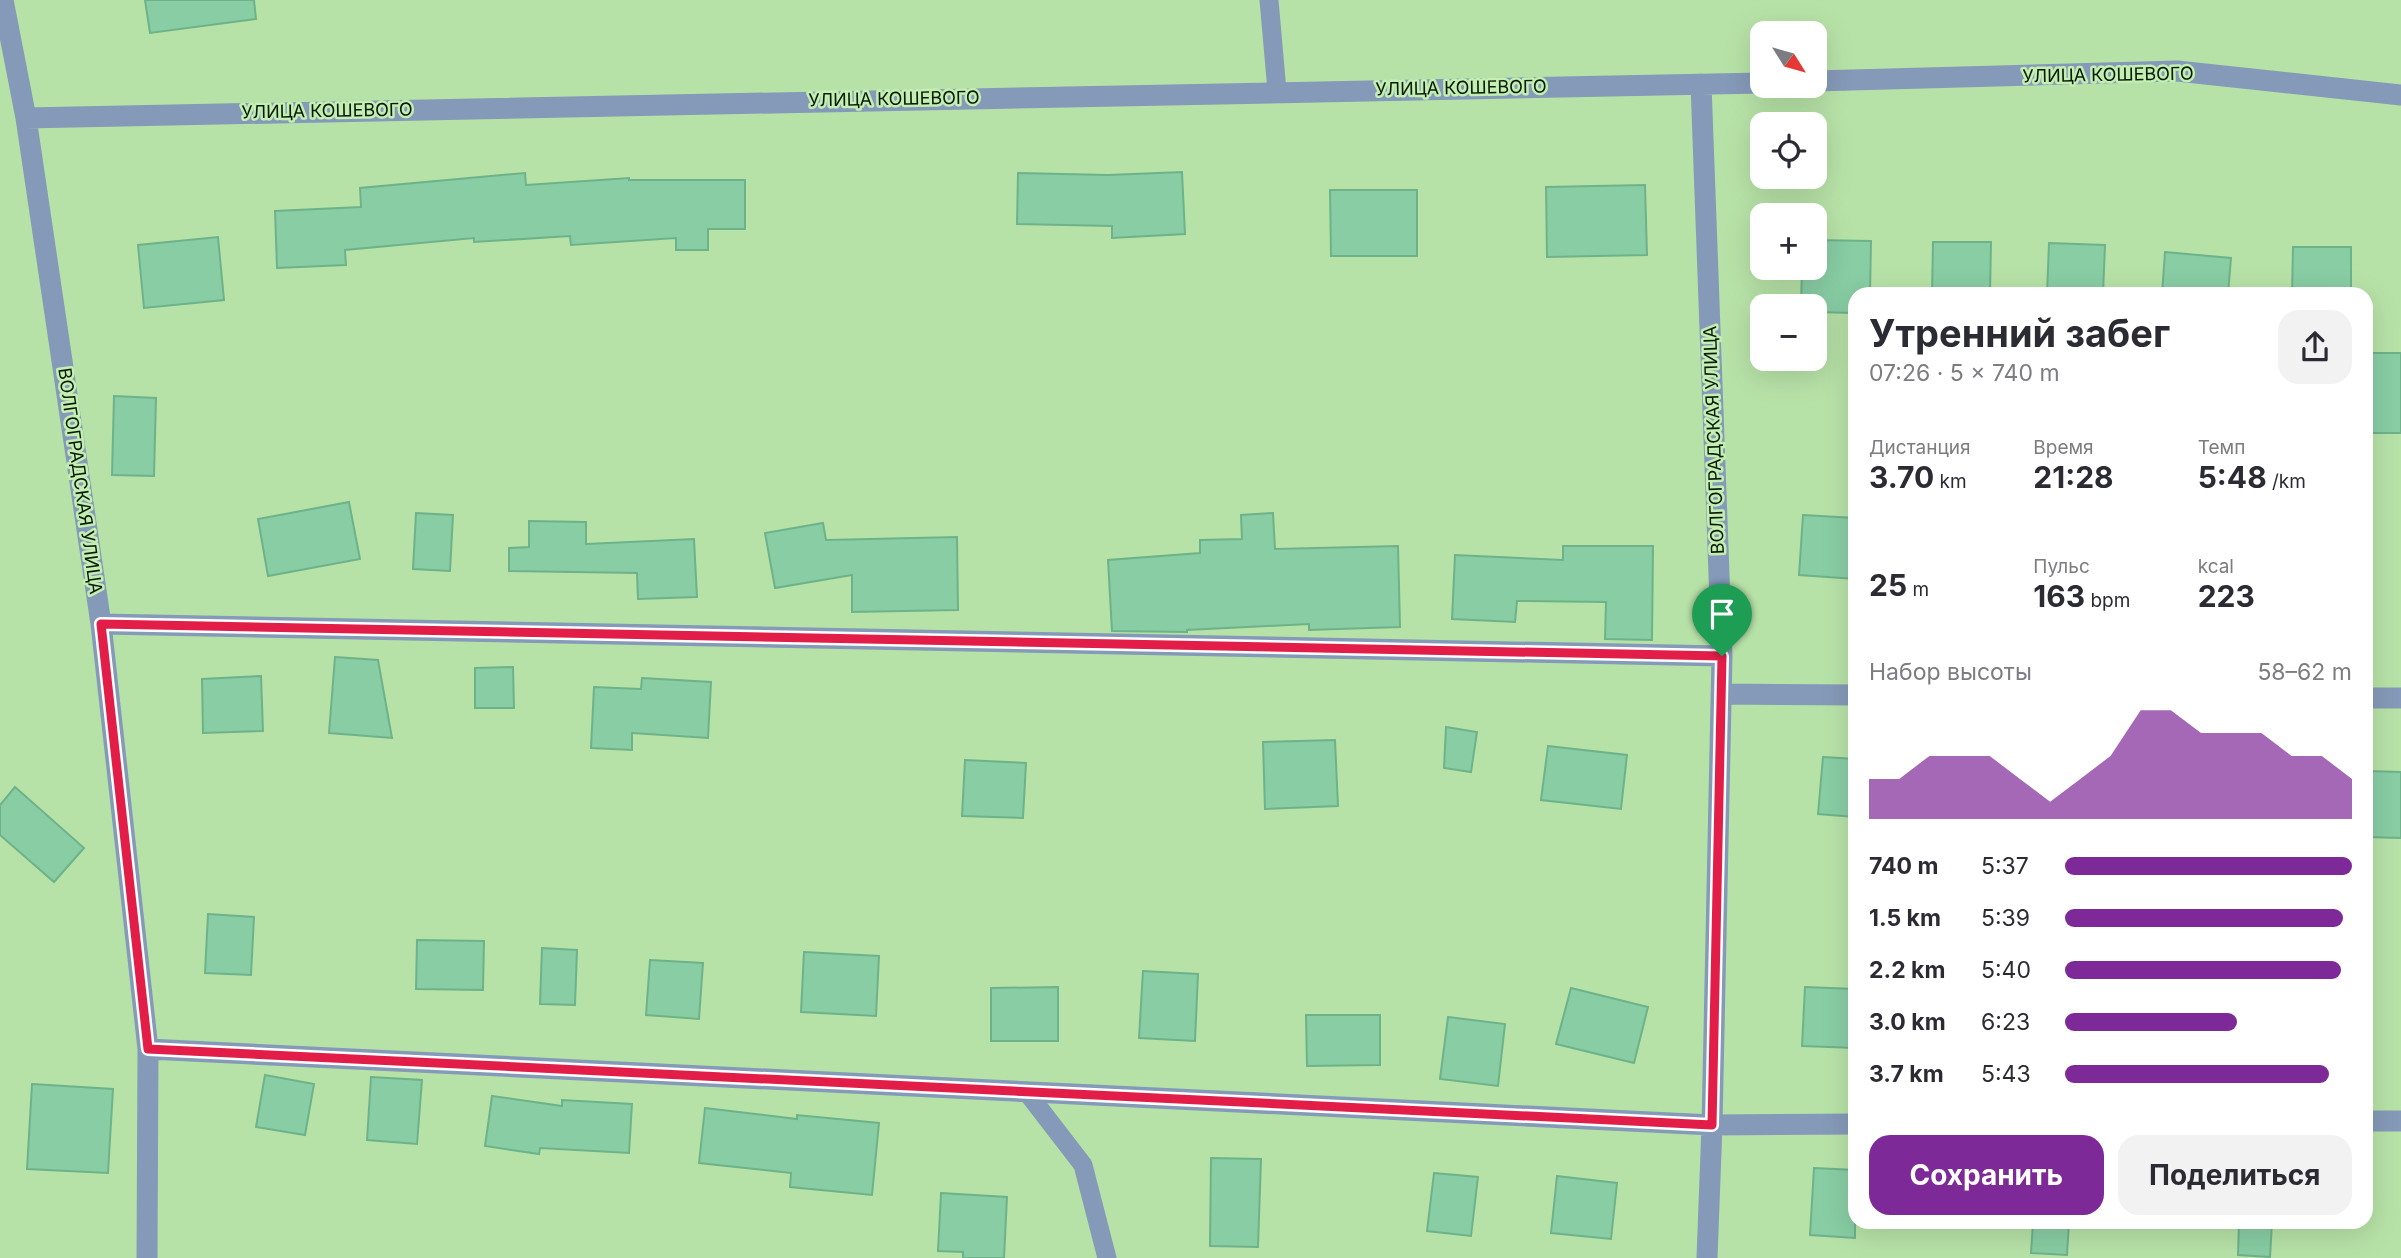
<!DOCTYPE html>
<html lang="ru">
<meta charset="utf-8">
<style>
body{margin:0;font-family:Inter,sans-serif;background:#f2f2f3;color:#2b2b33;height:100vh;display:flex;flex-direction:column;font-size:26px;white-space:nowrap}
*{box-sizing:border-box;margin:0}
p{font-size:23px;color:#7c7c81}
.icon{flex:none;width:38px;height:38px;fill:none;stroke:currentColor;stroke-width:2;stroke-linecap:round;stroke-linejoin:round}
.map{position:relative;flex:1;overflow:hidden}
.sheet{position:absolute;left:1848px;top:287px;width:525px;height:942px;display:flex;flex-direction:column;background:#fff;border-radius:21px;box-shadow:0 7px 28px #0002}
.sheet>*{flex:none}
.needle{width:46px;rotate:127deg}
.tools{position:absolute;left:1750px;top:21px;display:grid;gap:14px}
.tools a{display:grid;place-items:center;width:77px;height:77px;border-radius:14px;background:#fff;box-shadow:0 7px 28px #0002;font-size:35px}
.pin{position:absolute;display:grid;place-items:center;width:60px;height:60px;color:#fff;margin:-72px -30px;border-radius:50% 50% 50% 0;rotate:-45deg;box-shadow:0 0 7px #0007}
.pin .icon{rotate:45deg}
.round{display:grid;place-items:center;flex:none;width:74px;height:74px;border-radius:21px;background:#f2f2f3}
.head{display:flex;align-items:center;justify-content:space-between;height:119px;padding:0 21px}
h1{font-size:38px;font-weight:700;line-height:52px}
.metrics{display:grid;grid-template-columns:repeat(3,1fr);gap:10px;height:119px;padding:7px 21px}
.metrics div{display:grid;align-content:center}
.metrics b{font-size:30px;font-weight:700}
.metrics small{font-size:19px;font-weight:400}
.metrics p{font-size:19px}
.chart{height:196px;padding:14px 21px}
.chart p{display:flex;justify-content:space-between}
.chart svg{width:100%;height:126px;margin-top:7px;fill:#7e2998;opacity:.7}
.primary-button{display:flex;gap:14px;margin-top:auto;padding:14px 21px}
.primary-button a{flex:1;height:80px;border-radius:21px;background:#7e2998;color:#fff;font-size:28px;font-weight:700;line-height:80px;text-align:center}
.primary-button a+a{background:#f2f2f3;color:#2b2b33}
ul{padding:0 21px;list-style:none;font-size:23px}
li{display:grid;grid-template-columns:112px 84px 1fr;align-items:center;height:52px}
li i{height:18px;border-radius:9px;background:#7e2998}
.map>svg:first-child{display:block}
</style>
<div class="map">
<svg width="2401" height="1258" viewBox="0 0 2401 1258">
<rect width="100%" height="100%" fill="#b7e2a7"/>
<path fill="#88cda4" stroke="#6eb28a" stroke-width="2" d="M145,0h109l2,19 -106,14z
M1182,172l3,62 -73,4v-12l-95,-2 1,-51 90,2z
M525,173l1,12 103,-7v2h116v49h-37v21h-32v-12l-105,7 -1,-9 -96,6v-4l-129,12 1,15 -69,3 -2,-57 86,-4 -1,-19z
M1645,185l2,70 -100,2 -1,-70z
M1330,190h87v66h-86z
M218,237l6,63 -80,8 -6,-63z
M1815,240l56,1 -1,53h-15v19l-40,-1v-6h-14l1,-38h13z
M1933,242h58l-1,52h-58z
M2049,243l56,2 -2,49h-56z
M2293,247h58v47h-59z
M2165,252l66,6 -3,36h-66z
M2366,353h35v80h-35z
M114,396l42,2 -2,78 -42,-1z
M349,502l11,57 -92,17 -10,-57z
M416,513l37,2 -3,56 -37,-2z
M1273,513l2,36 123,-3 2,81 -91,3v-6l-122,6v2l-75,-1 -4,-71 92,-7v-13l42,-1 -1,-24z
M1803,515l52,3v61l-56,-4z
M529,521l57,1v22l108,-5 3,58 -59,2 -1,-26 -128,-2v-23l20,-1z
M823,523l3,17 131,-3 1,73 -106,2v-37l-77,13 -10,-55z
M1563,546h90l-1,94 -47,-1 1,-37 -89,-1 -2,21 -63,-3 3,-64 108,5z
M335,657l43,3 14,78 -63,-5z
M513,667l1,41h-39v-40z
M261,676l2,55 -60,2 -1,-54z
M642,678l69,4 -3,56 -76,-5v17l-41,-2 3,-61 47,2z
M1446,727l31,5 -6,40 -27,-4z
M1335,740l3,66 -73,3 -2,-67z
M1548,746l79,9 -6,54 -80,-9z
M1823,757l32,2v58l-37,-3z
M965,760l61,3 -3,55 -61,-2z
M2367,771l34,1v66l-35,-1z
M15,787l69,61 -30,34 -54,-47v-30z
M208,914l46,3 -3,58 -46,-2z
M417,940l67,1 -1,49 -67,-1z
M542,948l35,2 -2,55 -35,-1z
M804,952l75,4 -3,60 -75,-4z
M650,960l53,3 -4,56 -53,-4z
M1143,971l55,3 -3,67 -56,-3z
M1058,987v54h-67v-53z
M1805,987l50,2v59l-53,-2z
M1571,988l77,19 -14,56 -78,-19z
M1306,1015h74v50l-73,1z
M1448,1017l57,7 -7,62 -58,-7z
M265,1075l49,9 -9,51 -49,-8z
M371,1077l51,3 -5,64 -50,-4z
M32,1084l81,5 -5,84 -81,-4z
M492,1096l70,10v-6l70,4 -3,49 -89,-5 -1,6 -54,-8z
M705,1108l92,11v-4l82,8 -7,72 -82,-8 1,-14 -92,-10z
M1211,1158l50,1 -3,88 -48,-1z
M1814,1168l41,2v68l-45,-3z
M1434,1173l44,4 -7,59 -44,-5z
M1557,1176l60,7 -6,56 -60,-6z
M941,1193l66,4 -3,61h-41v-6l-25,-1z
M2033,1222h36l-2,33 -36,-2z
M2239,1222h33l-2,35 -32,-2z"/>
<g fill="none" stroke-linecap="round" stroke-linejoin="round">
<path stroke="#859ab8" stroke-width="19" d="M1269,0l8,91
M1026,1091l57,74 24,93"/>
<path stroke="#859ab8" stroke-width="21" d="M3,0l23,118 75,506 47,425 -1,209
M1815,81l362,-10 224,24
M1701,84l21,572 -10,469 -5,133
M26,118l1736,-35
M101,624l1621,32
M1721,694l134,1
M2366,698h35
M148,1049l1564,76 143,-1
M2366,1121h35"/>
</g>
<g fill="none" stroke-linecap="round" stroke-linejoin="round">
<defs>
<path id="route" d="M101,624l1621,32 -10,469 -1564,-76z"/>
</defs>
<use href="#route" stroke="#fff" stroke-width="14"/>
<use href="#route" stroke="#e11d48" stroke-width="9"/>
</g>
<g text-anchor="middle" stroke-width="5" stroke-linejoin="round" paint-order="stroke">
<g font-size="18" fill="#0c1b06" stroke="#c4efb3">
<text transform="translate(2108 75) rotate(-1)" y="6">УЛИЦА КОШЕВОГО</text>
<text transform="translate(1461 88) rotate(-1)" y="6">УЛИЦА КОШЕВОГО</text>
<text transform="translate(894 99) rotate(-1)" y="6">УЛИЦА КОШЕВОГО</text>
<text transform="translate(327 111) rotate(-1)" y="6">УЛИЦА КОШЕВОГО</text>
<text transform="translate(1714 440) rotate(-92)" y="6">ВОЛГОГРАДСКАЯ УЛИЦА</text>
<text transform="translate(80 481) rotate(82)" y="6">ВОЛГОГРАДСКАЯ УЛИЦА</text>
</g>
</g>
</svg>
<div class="tools">
<a><svg class="needle" viewBox="-14 -14 28 28"><path d="M0-13l5 13h-10z" fill="#e53935"/><path d="M0 13l5-13h-10z" fill="#7c7c81"/></svg></a>
<a><svg class="icon" aria-label="locate" viewBox="0 0 24 24"><circle cx="12" cy="12" r="6"/><path d="M12 2v4M12 18v4M2 12h4M18 12h4"/></svg></a>
<a>+</a>
<a>−</a>
</div>
<div class="pin" style="left:1722px;top:656px;background:#1e9e55"><svg class="icon" aria-label="arrive" viewBox="0 0 24 24"><path d="M6 21V4h12l-3 4 3 4H6"/></svg></div>
<section class="sheet">
<div class="head"><div><h1>Утренний забег</h1><p>07:26 · 5 × 740 m</p></div><a class="round"><svg class="icon" aria-label="share" viewBox="0 0 24 24"><path d="M12 15V3M7 8l5-5 5 5M5 13v7h14v-7"/></svg></a></div>
<div class="metrics">
<div><p>Дистанция</p><b>3.70<small> km</small></b></div>
<div><p>Время</p><b>21:28</b></div>
<div><p>Темп</p><b>5:48<small> /km</small></b></div>
</div>
<div class="metrics">
<div><b>25<small> m</small></b></div>
<div><p>Пульс</p><b>163<small> bpm</small></b></div>
<div><p>kcal</p><b>223</b></div>
</div>
<div class="chart"><p><span>Набор высоты</span>58–62 m</p>
<svg viewBox="0 0 160 44" preserveAspectRatio="none"><path d="M0 44V30L10 30L20 22L30 22L40 22L50 30L60 38L70 30L80 22L90 6L100 6L110 14L120 14L130 14L140 22L150 22L160 30V44z"/></svg>
</div>
<ul>
<li><b>740 m</b>5:37<i style="width:100%"></i></li>
<li><b>1.5 km</b>5:39<i style="width:97%"></i></li>
<li><b>2.2 km</b>5:40<i style="width:96%"></i></li>
<li><b>3.0 km</b>6:23<i style="width:60%"></i></li>
<li><b>3.7 km</b>5:43<i style="width:92%"></i></li>
</ul>
<div class="primary-button"><a>Сохранить</a><a>Поделиться</a></div>
</section>
</div>
